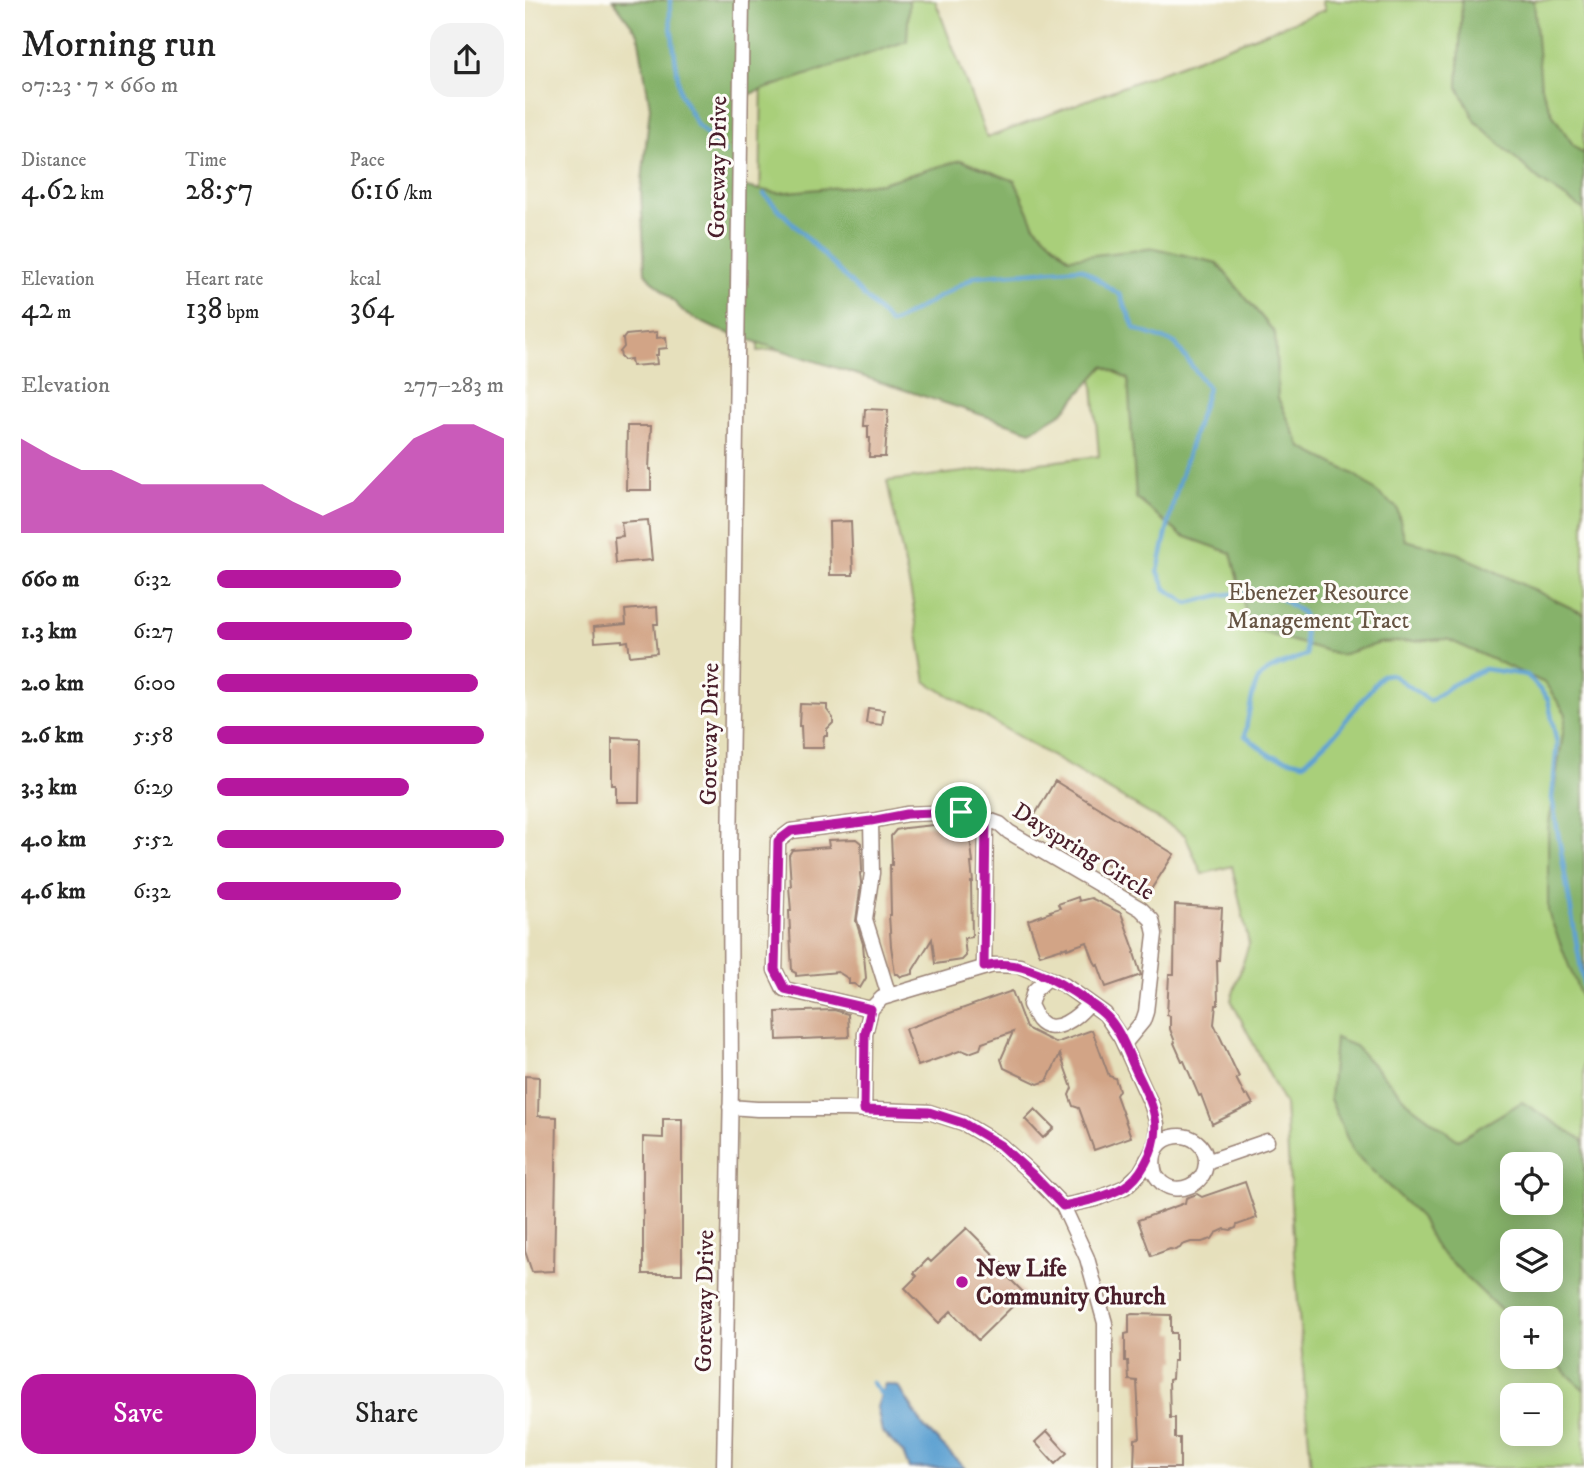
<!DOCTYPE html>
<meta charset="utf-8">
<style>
body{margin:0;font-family:"IM FELL DW Pica",serif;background:#f2f2f2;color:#222;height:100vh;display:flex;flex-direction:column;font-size:26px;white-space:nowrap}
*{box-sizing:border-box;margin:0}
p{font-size:23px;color:#767676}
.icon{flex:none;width:38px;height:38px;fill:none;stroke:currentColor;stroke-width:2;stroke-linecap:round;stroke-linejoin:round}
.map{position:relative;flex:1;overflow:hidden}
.panel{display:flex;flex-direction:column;background:#fff;width:525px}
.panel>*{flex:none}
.tools{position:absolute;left:975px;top:1152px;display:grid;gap:14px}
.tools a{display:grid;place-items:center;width:63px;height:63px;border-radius:14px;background:#fff;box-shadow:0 4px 18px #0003;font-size:35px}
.pin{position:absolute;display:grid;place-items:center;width:60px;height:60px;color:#fff;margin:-30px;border:4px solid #fff;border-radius:50%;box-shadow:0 2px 7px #0007}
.round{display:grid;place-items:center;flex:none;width:74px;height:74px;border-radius:21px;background:#f2f2f2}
.summary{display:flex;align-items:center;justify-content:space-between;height:119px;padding:0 21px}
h1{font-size:38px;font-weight:600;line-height:52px}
.stats{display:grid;grid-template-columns:repeat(3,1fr);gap:10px;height:119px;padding:7px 21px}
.stats div{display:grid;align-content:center}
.stats b{font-size:30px;font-weight:600}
.stats small{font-size:19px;font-weight:400}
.stats p{font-size:19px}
.chart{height:196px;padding:14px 21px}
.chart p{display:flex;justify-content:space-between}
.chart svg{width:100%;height:126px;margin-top:7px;fill:#b5179e;opacity:.7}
.button{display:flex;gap:14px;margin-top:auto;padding:14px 21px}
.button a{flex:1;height:80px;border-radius:21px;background:#b5179e;color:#fff;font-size:28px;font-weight:600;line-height:80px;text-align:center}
.button a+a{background:#f2f2f2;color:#222}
ul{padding:0 21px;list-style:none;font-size:23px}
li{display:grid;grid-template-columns:112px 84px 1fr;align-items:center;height:52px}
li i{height:18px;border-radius:9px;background:#b5179e}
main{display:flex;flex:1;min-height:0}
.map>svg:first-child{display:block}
</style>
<main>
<section class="panel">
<div class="summary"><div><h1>Morning run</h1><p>07:23 · 7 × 660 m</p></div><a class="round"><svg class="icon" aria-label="share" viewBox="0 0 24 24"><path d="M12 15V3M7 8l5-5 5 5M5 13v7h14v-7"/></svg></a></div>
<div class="stats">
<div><p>Distance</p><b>4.62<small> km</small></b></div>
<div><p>Time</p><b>28:57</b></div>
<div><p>Pace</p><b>6:16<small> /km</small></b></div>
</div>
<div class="stats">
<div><p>Elevation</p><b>42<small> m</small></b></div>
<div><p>Heart rate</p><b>138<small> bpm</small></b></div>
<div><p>kcal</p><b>364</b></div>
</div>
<div class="chart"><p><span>Elevation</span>277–283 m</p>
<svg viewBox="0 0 160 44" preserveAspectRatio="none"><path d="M0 44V11L10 17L20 22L30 22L40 27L50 27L60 27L70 27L80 27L90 33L100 38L110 33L120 22L130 11L140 6L150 6L160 11V44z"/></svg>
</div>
<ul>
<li><b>660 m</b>6:32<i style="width:64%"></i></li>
<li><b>1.3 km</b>6:27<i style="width:68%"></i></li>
<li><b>2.0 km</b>6:00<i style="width:91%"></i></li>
<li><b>2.6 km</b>5:58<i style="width:93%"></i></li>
<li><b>3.3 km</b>6:29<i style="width:67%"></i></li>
<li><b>4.0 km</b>5:52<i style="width:100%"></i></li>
<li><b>4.6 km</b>6:32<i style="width:64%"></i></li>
</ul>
<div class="button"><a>Save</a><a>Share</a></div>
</section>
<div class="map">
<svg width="1059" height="1468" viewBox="0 0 1059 1468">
<rect width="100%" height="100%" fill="#fdfcf7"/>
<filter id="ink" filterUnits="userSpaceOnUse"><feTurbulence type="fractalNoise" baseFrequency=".0143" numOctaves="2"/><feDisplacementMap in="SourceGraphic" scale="14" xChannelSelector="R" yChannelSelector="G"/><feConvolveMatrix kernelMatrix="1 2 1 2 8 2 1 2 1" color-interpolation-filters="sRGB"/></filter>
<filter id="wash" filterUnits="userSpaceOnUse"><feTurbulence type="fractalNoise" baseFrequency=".00686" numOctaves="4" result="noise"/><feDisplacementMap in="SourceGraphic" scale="28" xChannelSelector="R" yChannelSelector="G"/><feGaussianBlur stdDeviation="1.57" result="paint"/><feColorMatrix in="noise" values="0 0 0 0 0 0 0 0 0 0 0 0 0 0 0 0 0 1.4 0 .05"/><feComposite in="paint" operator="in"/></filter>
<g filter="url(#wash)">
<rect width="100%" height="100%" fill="#e6e0bc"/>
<path fill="#a9cf7a" stroke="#7a7752" stroke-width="2" fill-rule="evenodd" d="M238,0h172l52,138 338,-128 -3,-10h262v1468h-273l-17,-216 -9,-147 -54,-105 18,-56 -17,-78 -30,8 -17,-39 -259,-153 -14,-84 -25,-117 212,-25 -11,-131 -330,26zM987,1164h39v38h-39zM987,1241h39v38h-39zM987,1318h39v38h-39zM987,1395h39v38h-39z"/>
<path fill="#86b26a" stroke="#68684a" stroke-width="2" fill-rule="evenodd" d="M88,0h295l1,3 -2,38 -160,54 -7,91 38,7 103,-10 80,-23 54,21 20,45 34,32 86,-10 62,15 58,70 3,65 23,49 53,27 43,34 8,32 52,13 127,61v391l-36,-93v-83l18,-115 -21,-31 -98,-44 -67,4 -39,12 -91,-26 -19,-76 -50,-18 -45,-37 -8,-119 -24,-13 -41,46 -32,19 -315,-102 -29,-14 -42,-42 -4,-82 9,-84 -12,-73z
M937,0h72l7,87 12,28 21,31 10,8v56l-45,-30 -63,-58 -18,-35z
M810,1038l20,8 57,60 46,34 64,-38 62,39v249l-35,-34h2v-38h-39v3l-76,-73 -16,-31 -67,-65 -23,-53zM987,1164h39v38h-39zM987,1241h39v38h-39z"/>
<path fill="#5ea2d2" stroke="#54607e" stroke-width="2" d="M360,1384l14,3 25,40 41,41h-56l-6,-15 -21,-21 -5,-25z"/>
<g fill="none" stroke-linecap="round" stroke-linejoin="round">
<path stroke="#5ea2d2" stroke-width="4.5" d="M145,0v19l10,74 17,32 27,27
M239,194l127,130 85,-48 105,-8 39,27 15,34 40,14 33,45 -34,111 -16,72 8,18 22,14 33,-8 47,-5 35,23 3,42c-12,5 -37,12 -46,22 -8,9 -13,46 -15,59l25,19 34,8 30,-28 48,-60 9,-1 39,27 20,-15 34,-17 43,6 21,24 9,45 -5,54 32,189
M347,1382l12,16"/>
</g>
<g id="blocks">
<path fill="#d2a486" d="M132,332v6l9,-1 1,11 -9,1v6h-2l1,9 -25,2 -1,-7 -7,1 -3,-3 -1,-5 4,-5 -1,-8 3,-4z
M340,409l23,1 -3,47h-16l1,-19h-2v-12h-4z
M102,426h24l-2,43h2v21h-25z
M123,520l4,40 -36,3 -2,-26 9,-1 -2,-14z
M326,521l2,54h-23l-1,-53z
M132,607l1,17h-4l3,29 -27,3 -2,-15 -6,1v-2l-27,2 -1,-15 32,-3 -1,-14z
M275,704l27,1v5l6,8v5l-6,6v7h-3l-1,12h-21l-1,-22h-2z
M343,708l16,2 -2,15 -16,-2z
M87,738l28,1 -1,63h-23v-17h-4z
M530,781l119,73 -24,37 -117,-73z
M438,822l2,1 4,5 4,35h-2l2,19h-2l1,55 -8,1 2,18 -4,4 -27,4 -3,-25 -19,31v4l-12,3 -3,-3h-3l-4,-28 -2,-31h2l-1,-50h2v-7l-1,-22 5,-6 9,-2z
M331,839l5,4 1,29 -2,1 1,10 -5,38 7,23 3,34 -6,10 -6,-4h-5v-5l-11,-7 -42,4v-3l-4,-2 -3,-60h2l-2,-25h2l-2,-31 3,-5 37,-3 -1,-7z
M553,897l1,4 12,-3 30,15 14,39 -1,1 7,22 -35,12 -8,-22 -1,1 -3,-5 -7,-19 -20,7v-2l-5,2v-1l-22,7 -12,-35 23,-8 -1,-1 10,-3 -2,-4z
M650,905l47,3 -3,52h-2l1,45h-2l-2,19 25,53 -3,1 9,18 3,-1 5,9 -41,20 -11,-29 -2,1 -15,-35h-2l-8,-18 1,-1 -5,-13v-13l-3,-1 2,-41h5z
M487,991l14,37 30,15 36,-13 17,46 6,2 4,12 -3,5 15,42 -37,13 -15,-42 -6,-2 -4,-11 3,-7 -12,-34 -13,27 -9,3 -34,-16 -3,-9 12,-27 -31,11 -2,6 -11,4 -7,-3 -44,16 -13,-37z
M309,1010l14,4 1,23 -72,3 -1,-28z
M0,1076l14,1 -1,39 19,1 -3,154 -22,1 -7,-21z
M510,1109l19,19 -11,10 -18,-19z
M138,1119h19v155h-39v-137l20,1z
M720,1182l12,36 -20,7 -1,3 -5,2 -6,-1 -9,4 -4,6 -10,3h-11l-9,3 -2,3 -5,2 -5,-1 -19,7 -13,-36 47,-17 1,-5 11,-4 5,3z
M442,1228l44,44 -4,4 18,18 -47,46 -27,-29 -12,12 -34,-35 12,-12 -3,-3 14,-14 3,3z
M607,1314l39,1v18h5v28h-3l-1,18 -3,1 1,38h5v20h5v30h-46l1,-29 5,-1 -3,-57 -8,-1 -1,-19h-3v-27l4,-1v-18z
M522,1431l20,22 -12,11 -20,-22z"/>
</g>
</g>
<g filter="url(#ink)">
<use href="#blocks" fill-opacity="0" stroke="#988074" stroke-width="2"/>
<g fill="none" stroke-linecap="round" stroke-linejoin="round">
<defs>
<path id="minor" d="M461,819l14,5 9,8 132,77 11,11 3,14 -9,78 -3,9 -19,23
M346,821l1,52 -7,46 24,77
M523,978l-14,13 -4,14c3,5 5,11 8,15 15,18 41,-4 51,-17
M346,1009l-87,-20 -9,-19 3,-129 13,-10 80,-10 36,-7 54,-2 25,7 -2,148
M205,1107l27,2h90l82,3 34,11 37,22 31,28 32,33 24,52 18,65v145
M339,1109l1,-75 6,-25 11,-11 111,-33 27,1 44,19 41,29 16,24 31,68 5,18v14l-5,14 -12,21 -15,14 -29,12 -33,7
M622,1160c4,7 8,17 15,23 16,13 43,2 44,-20 1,-39 -64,-36 -51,11
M681,1162l61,-21
M199,1468l7,-384 -1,-227 12,-857"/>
</defs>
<use href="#minor" stroke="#988074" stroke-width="17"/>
<use href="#minor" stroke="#fff" stroke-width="14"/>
</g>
</g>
<g fill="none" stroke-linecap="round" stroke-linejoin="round" filter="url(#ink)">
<defs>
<path id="route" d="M436,812l25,7 -2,148c34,-11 76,15 103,34 5,4 12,8 17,13 14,12 22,34 29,50 17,38 35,60 12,100 -5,9 -12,18 -21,23 -19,11 -41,15 -61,19l-32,-33 -31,-28 -37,-22 -34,-11 -65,-2 1,-76 6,-25 -86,-20 -10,-19 3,-129 13,-10 80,-10 36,-7z"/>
</defs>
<use href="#route" stroke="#fff" stroke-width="14"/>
<use href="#route" stroke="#b5179e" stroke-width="9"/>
</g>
<circle fill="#b5179e" stroke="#fdfcf7" stroke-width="2.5" cx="437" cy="1282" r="7"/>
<g text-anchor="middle" stroke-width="6" stroke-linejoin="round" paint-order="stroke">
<g font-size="24" fill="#4a1f2b" stroke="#fdfcf7">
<text transform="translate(192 167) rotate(-89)" y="8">Goreway Drive</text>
<text transform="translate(184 734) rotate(-89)" y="8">Goreway Drive</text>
<text transform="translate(559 851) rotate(32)" y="8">Dayspring Circle</text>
<text transform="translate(179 1301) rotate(-89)" y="8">Goreway Drive</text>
</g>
<g font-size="24" fill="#665443" stroke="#fdfcf7">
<text x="793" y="600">Ebenezer Resource<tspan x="793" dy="28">Management Tract</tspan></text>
</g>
<g font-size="24" font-weight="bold" fill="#4a1f2b" stroke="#fdfcf7" text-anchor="start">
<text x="451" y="1276">New Life<tspan x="451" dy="28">Community Church</tspan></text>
</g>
</g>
</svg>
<div class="tools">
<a><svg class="icon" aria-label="locate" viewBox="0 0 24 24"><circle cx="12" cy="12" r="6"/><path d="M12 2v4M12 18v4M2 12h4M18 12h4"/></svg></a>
<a><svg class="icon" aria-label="layers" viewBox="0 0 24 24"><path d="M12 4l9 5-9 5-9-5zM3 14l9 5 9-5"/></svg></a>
<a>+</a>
<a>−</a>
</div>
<div class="pin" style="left:436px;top:812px;background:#1e9e55"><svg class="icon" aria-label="arrive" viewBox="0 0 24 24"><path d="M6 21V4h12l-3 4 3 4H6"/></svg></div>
</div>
</main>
